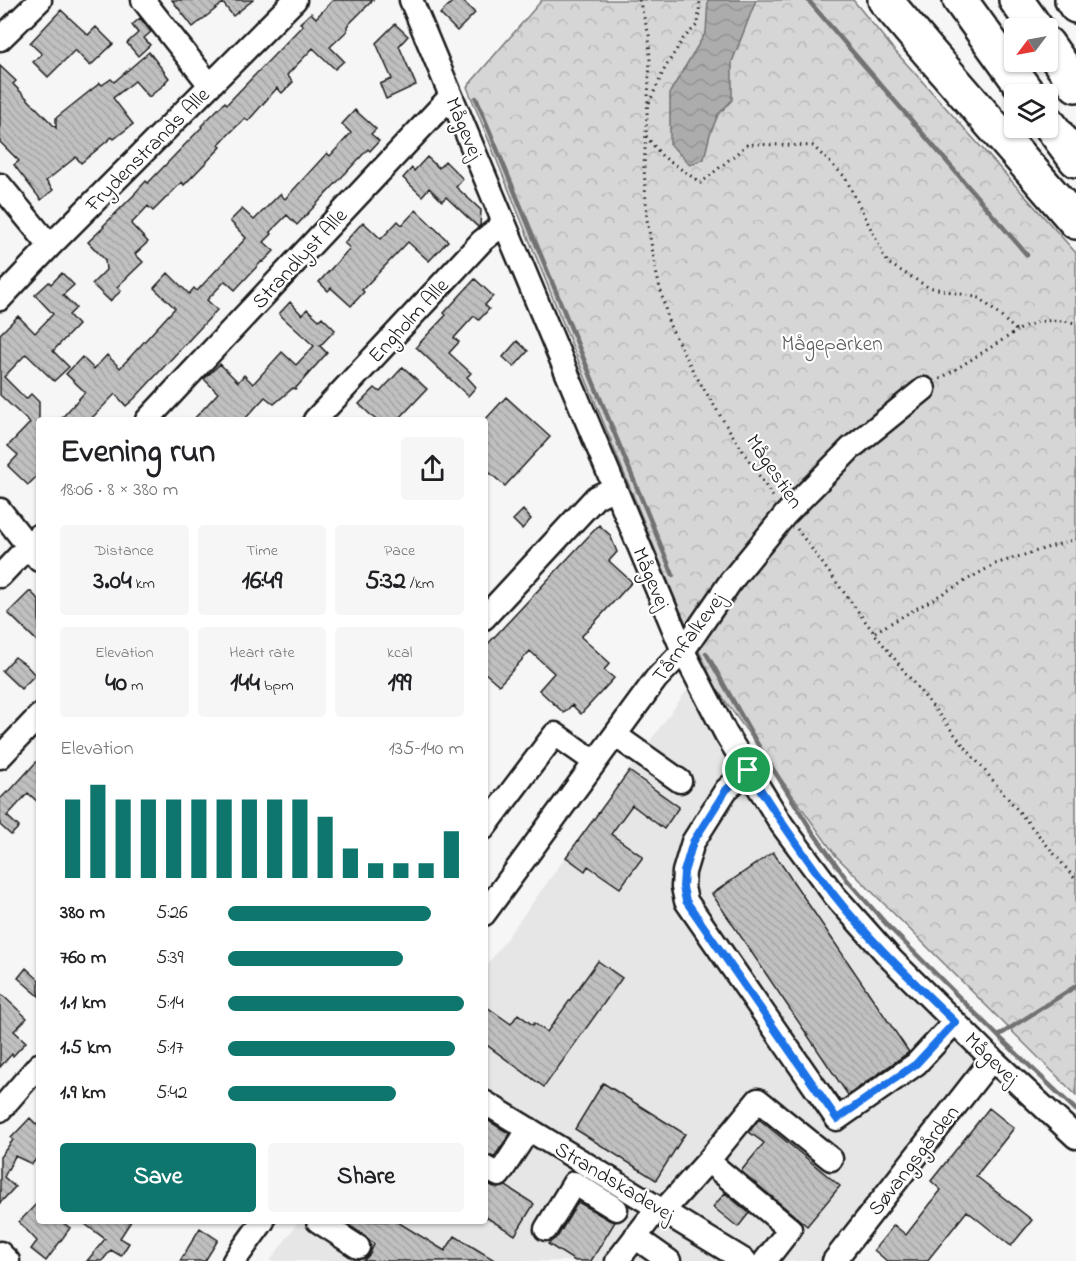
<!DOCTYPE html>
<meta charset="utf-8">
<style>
body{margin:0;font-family:"Indie Flower",sans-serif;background:#f6f6f6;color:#202124;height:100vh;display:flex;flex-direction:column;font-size:22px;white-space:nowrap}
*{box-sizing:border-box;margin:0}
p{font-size:20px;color:#757577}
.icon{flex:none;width:33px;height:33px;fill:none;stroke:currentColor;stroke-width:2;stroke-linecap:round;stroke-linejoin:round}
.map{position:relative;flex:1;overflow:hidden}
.details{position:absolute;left:36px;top:417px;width:452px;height:807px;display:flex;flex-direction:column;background:#fff;border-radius:6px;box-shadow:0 2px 4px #0004}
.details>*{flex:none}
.needle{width:39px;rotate:238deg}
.fabs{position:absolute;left:1004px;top:18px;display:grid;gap:12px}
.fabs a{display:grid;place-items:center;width:54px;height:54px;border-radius:6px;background:#fff;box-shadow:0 2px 4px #0004;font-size:30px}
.pin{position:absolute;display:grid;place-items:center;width:51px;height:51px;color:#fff;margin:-26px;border:3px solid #fff;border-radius:50%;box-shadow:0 2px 6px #0007}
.round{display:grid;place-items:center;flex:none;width:63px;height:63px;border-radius:6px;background:#f6f6f6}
.head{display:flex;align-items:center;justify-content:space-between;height:102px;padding:0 24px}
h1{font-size:33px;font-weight:700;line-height:45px}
.metrics{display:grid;grid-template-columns:repeat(3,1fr);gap:9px;height:102px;padding:6px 24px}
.metrics div{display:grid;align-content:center;border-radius:6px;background:#f6f6f6;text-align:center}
.metrics b{font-size:26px;font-weight:700}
.metrics small{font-size:16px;font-weight:400}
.metrics p{font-size:16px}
.chart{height:168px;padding:12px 24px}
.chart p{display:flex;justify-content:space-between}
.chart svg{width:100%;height:108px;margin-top:6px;stroke:#0f766e;stroke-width:6}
.primary-button{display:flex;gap:12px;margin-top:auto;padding:12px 24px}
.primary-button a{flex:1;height:69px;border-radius:6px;background:#0f766e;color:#fff;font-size:24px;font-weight:700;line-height:69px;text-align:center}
.primary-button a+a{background:#f6f6f6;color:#202124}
ul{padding:0 24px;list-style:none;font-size:20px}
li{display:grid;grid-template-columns:96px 72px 1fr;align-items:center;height:45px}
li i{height:15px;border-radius:8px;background:#0f766e}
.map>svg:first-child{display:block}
</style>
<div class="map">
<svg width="1076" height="1261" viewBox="0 0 1076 1261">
<defs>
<pattern id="park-crowns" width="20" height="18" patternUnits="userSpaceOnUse" patternTransform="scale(1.5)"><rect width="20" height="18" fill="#d6d6d6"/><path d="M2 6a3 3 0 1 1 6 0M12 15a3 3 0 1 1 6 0" fill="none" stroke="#b7b7b7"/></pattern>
<pattern id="water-waves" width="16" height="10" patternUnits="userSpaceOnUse" patternTransform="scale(1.5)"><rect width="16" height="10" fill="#acacac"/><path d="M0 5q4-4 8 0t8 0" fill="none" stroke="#939393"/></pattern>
<pattern id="building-back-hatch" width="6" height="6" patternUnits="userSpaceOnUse" patternTransform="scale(1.5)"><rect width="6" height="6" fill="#c0c0c0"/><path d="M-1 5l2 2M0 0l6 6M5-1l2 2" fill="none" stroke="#a4a4a4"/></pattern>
</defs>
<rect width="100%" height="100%" fill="#f6f6f6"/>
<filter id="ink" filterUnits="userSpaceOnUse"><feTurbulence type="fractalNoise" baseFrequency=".0167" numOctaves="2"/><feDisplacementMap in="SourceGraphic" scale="12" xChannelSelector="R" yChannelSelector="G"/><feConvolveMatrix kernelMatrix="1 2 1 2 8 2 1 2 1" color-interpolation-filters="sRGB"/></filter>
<g filter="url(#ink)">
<path fill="#e6e6e6" d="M690,686l120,196 168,181 -154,198h-554l29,-40h185l1,-253z"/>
<path fill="url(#park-crowns)" stroke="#797979" stroke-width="1.5" d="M542,0h311l42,51 181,202v842l-240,-239 -120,-168 -38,-82 -211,-519z"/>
<path fill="url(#water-waves)" stroke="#727272" stroke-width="1.5" d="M708,0h48l-24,62v38l-14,15 -8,19 -6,25 -14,6 -20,-21v-52l36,-60z"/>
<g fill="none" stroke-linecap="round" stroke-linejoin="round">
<path stroke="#727272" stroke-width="4.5" d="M808,0l219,255
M476,98l197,477
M706,653l55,97 51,81 36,50 40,45 110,110 78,-50
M998,1036l78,74"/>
</g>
<path fill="url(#building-back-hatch)" stroke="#1c1c1c" stroke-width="1.5" d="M172,0h81l-20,16 -10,-13 -30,24z
M333,0h40l-26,26v5l-17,16 14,14 -9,8 -22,-21 -26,27 6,7 -11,11 -5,-5 -29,33 -3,-3 -24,24 -2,3 2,2 -37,38 -2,-3 -29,29 -5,-5 -17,18 17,18 -13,12 8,8 -26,25 4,4 -11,10 -18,-17 14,-14 -1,-10 -17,-18 16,-15 -1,-1 32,-32v-1l11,-12 2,2 54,-56 -1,-1 24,-24 2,2 76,-79 -3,-2 11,-10 5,5z
M454,0h8l13,13 -18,18 -17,-17z
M61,10l27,25 8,-8 17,17 -23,22 -15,-16 -27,27 -15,-15 9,-8 -12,-11z
M140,18l11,14 -7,6 6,7 -12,11 -11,-13 11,-10 -6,-8z
M395,24l13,12 -9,10 17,39 -30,14 -6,-15 12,-5 -16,-36z
M149,52l20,26 -4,4 1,1 -17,14 -14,-16 -22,17 20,26 -19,15 -2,-2 -31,26 -5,-6 -30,24 7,9 -12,10 -27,-35 5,-4 -19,-19v-76l16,15 -3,3 43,44v-10l44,-35 2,2 9,-6 3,3z
M355,110l21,19 -5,5 8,7 -9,10 -2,-2 -71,76 -10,-10 -17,17 2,2 -8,8 10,9 -11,11 -1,-1 -27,29 -10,-9 -18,19 10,10 -83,89 -8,7 -11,-12 -25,26h-30l25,-28 -19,-18 16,-17 12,12 13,-14 13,13 55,-60 -21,-20 14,-15 21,21 5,-6 3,3 49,-53 -16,-17 12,-12 12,11 26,-26 5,5 42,-46 3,3 21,-23 -9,-9z
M427,157l12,11 6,-7 18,18 -7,8 25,23 -1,16 -2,1 -32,-30 -4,4 -13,-13 -7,8 -19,-18 9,-10 2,3z
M416,210l32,31 -19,20 -21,-19 -46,48 2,2 -13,14 -20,-18 -3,3 -9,-9 31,-34 -6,-5 19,-21 18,17 17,-18 4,4z
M62,273l12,12 -11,10 13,13 -7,7 9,10 -25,26 16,16 -15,14 -28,-27 -22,23 22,22 5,-5 8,8v72l-11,11 -20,-19 10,-11 -10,-9 22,-23 -30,-28v-61l18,-18 17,17 18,-19 -18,-19 14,-13 2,2z
M475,279l18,17 -8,9 4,4 -10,11 -5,-4 -20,22 5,4 -10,11 22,20 -4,4 9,10 -8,9 -52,-49 30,-32 -2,-2z
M290,302l12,13 5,-6 12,11 3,-3 13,13 -15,16 7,7 -32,36 -2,-1 -19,16 -9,-7 -21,23h-51l25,-27 -14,-14 16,-15 18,18 6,-7 9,9 29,-32 14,13 18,-19 -35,-32z
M517,341l11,10 -14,16 -11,-10z
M403,367l24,22 -29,31h-22l-17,-16 16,-16 5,4z
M506,397l44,40 -45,49 -21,-18v-47z
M523,510l8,9 -9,10 -9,-9z
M599,525l11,10 7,17 -8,9 23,21 -51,55 29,26 -6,7 10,8 -33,36 -9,-9 -8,8 -25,-23 15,-17 -24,-22 -31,34 -15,-13v-24z
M30,591l9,9v43l-31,-30z
M15,657l11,8 9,10 -14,14 -19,-18z
M39,759v44l-11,-10 -21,23 12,11 -8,8 -11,-10v-26l7,-7 1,1z
M629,771l50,36 -15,22 -32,-24 -21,29 32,23 -23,31 -32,-22 -3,5 -19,-14z
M773,852l136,200 -61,43 -136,-201z
M598,961l24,17 -78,109 -60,-44v-38l27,19 7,-10 15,11 1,-2 13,9z
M26,968l13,12v16l-21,-18z
M0,993l27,25 -13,13 12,11 -13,14 -1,-2 -12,13z
M603,1083l82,51 -29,46 -81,-51z
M989,1108l25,20 -38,48 56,44 -21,26 -44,-35 -40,50h-40l-13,-11 20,-25 12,10 35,-45 -10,-9z
M30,1118l9,9v29l-7,8 -17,-8 -11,21 11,10 -15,16v-46l13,-17 -2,-2z
M484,1118l26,16 -16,23 -10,-3z
M759,1119l81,67 -33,40 -66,-55 23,-28 -15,-11z
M484,1183l15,5 7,-2 28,18 -19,31 -31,-19z
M725,1193l24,20 -11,14 -25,-20z
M39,1201v20h22l9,7 -24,33 -15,-12 6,-8 -18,-19z
M578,1202l31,18 6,2 -24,39h-16l-27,-17 10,-8z
M81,1221h50l-11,17 9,5 -8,13 -10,-6 -9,11h-15l18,-22z
M343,1221h53l49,30 10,-15 41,25h-133l7,-7 4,-10 -9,-8z
M200,1228l18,12 -13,21h-25z"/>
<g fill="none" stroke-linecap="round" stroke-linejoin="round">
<defs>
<path id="minor" d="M143,0l67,85
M411,0l272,651 43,83 56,91 53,71 57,64 100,99 84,78
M0,39l40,-39
M0,185l50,61
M0,299l50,-53 245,-246
M147,420l304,-324
M315,420l167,-179 15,-12 8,-4
M0,510l39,50
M0,576l38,-40
M484,618l112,-121 19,-9
M615,735l65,46
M0,757l39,-41
M748,770l-22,20 -33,52 -9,30 -1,15 3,14 151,218 79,-55 39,-42
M484,828l71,-94 40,28
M484,914l172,-235 27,-28 48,-70 54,-66 66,-67 73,-59
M484,1102l261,159
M0,1110l39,-45
M708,1161l82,68 -25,32
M484,1167l15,8 30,-46
M663,1211l45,-50 50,-61 73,59
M318,1221l40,26
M546,1229l28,-46 42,26
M635,1237l34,24
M0,1253l8,8
M234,1261l29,-40
M617,1261l41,-53
M834,1261l158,-202"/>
<path id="highway" d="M885,0l43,51 148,171
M960,0l68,94
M1016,0l20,28
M1072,0l4,6
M1047,44l29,41
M1047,121l29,39"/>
</defs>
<use href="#minor" stroke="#1c1c1c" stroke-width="27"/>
<use href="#highway" stroke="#1c1c1c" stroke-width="38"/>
<path stroke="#1c1c1c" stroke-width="3" stroke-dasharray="1.5 4.5" stroke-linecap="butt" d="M639,0l10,35 1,27 -6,105 3,53 10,56 12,48 24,47 33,54 49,75
M649,103l16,-35 18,-29 15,-15 2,-24
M646,136l16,20 39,27 47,-39 65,2 32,31 43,86 40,24 52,11 37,33c20,-12 37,-12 59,-8
M940,379l77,-48
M797,529l77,104 86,108 116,139
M875,632l120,-68 74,-23 7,-1"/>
<use href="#minor" stroke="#fff" stroke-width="22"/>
<use href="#highway" stroke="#fff" stroke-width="33"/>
</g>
</g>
<g fill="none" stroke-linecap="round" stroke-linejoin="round" filter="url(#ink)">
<defs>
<path id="route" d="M748,770c27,43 55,85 86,125 36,46 79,86 121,127l-39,42 -79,55 -151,-218 -3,-14 1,-15 9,-30 33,-52z"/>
</defs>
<use href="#route" stroke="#fff" stroke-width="12"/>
<use href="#route" stroke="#1a73e8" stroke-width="8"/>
</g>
<g text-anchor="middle" stroke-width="4.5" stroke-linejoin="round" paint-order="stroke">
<g font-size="21" fill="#1c1c1c" stroke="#fff">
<text transform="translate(465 128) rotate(67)" y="7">Mågevej</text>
<text transform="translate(147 149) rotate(-45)" y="7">Frydenstrands Alle</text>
<text transform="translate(299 258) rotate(-47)" y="7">Strandlyst Alle</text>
<text transform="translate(408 320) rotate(-47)" y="7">Engholm Alle</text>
<text transform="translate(775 471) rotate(56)" y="7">Mågestien</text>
<text transform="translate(652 578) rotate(67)" y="7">Mågevej</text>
<text transform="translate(688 637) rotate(-53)" y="7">Tårnfalkevej</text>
<text transform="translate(992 1058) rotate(44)" y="7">Mågevej</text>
<text transform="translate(913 1160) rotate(-52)" y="7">Søvangsgården</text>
<text transform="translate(615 1181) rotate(31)" y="7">Strandskadevej</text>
</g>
<g font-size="21" fill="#5d5d5d" stroke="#fff">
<text x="832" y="350">Mågeparken</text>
</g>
</g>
</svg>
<div class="fabs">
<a><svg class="needle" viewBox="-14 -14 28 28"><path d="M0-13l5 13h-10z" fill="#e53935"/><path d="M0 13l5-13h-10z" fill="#757577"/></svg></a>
<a><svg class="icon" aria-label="layers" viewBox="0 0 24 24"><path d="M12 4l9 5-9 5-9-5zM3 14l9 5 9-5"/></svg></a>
</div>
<div class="pin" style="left:748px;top:770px;background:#1e9e55"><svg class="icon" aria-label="arrive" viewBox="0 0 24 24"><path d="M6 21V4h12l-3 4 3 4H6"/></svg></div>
<section class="details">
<div class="head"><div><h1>Evening run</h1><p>18:06 · 8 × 380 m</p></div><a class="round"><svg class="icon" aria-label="share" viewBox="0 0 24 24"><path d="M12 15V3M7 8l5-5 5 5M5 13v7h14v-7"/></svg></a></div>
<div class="metrics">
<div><p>Distance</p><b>3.04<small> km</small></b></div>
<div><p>Time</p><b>16:49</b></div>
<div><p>Pace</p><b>5:32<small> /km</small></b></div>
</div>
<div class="metrics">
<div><p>Elevation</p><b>40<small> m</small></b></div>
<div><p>Heart rate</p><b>144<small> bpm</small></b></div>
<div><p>kcal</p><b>199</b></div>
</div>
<div class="chart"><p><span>Elevation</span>135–140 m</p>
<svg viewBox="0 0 160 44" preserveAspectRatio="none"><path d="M5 44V12M15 44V6M25 44V12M35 44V12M45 44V12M55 44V12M65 44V12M75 44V12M85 44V12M95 44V12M105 44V19M115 44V32M125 44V38M135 44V38M145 44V38M155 44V25"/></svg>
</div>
<ul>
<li><b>380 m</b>5:26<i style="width:86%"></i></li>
<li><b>760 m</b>5:39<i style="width:74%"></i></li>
<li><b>1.1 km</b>5:14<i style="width:100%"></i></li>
<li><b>1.5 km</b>5:17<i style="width:96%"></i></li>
<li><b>1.9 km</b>5:42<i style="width:71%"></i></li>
</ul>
<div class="primary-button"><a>Save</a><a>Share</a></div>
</section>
</div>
